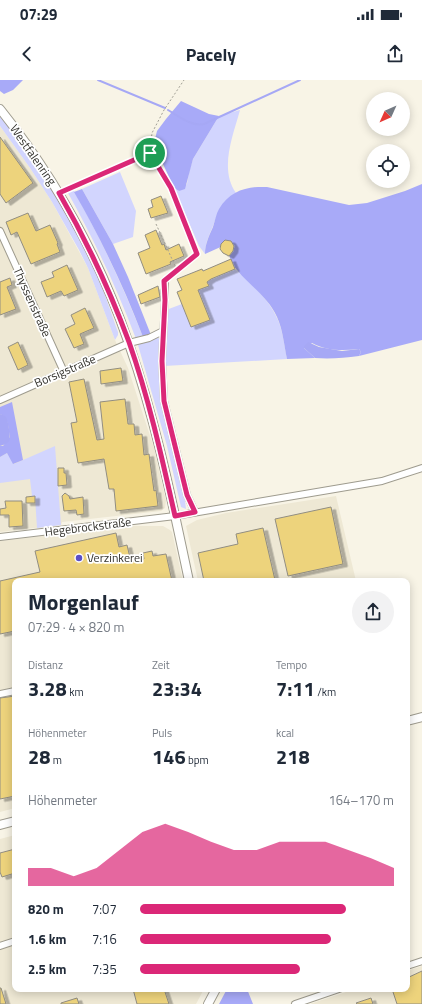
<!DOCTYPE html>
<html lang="de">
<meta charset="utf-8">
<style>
body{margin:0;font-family:"Titillium Web",sans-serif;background:#f2f2f3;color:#1f2937;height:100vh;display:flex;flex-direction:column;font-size:15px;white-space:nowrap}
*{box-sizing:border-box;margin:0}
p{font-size:13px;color:#747a83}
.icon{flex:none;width:22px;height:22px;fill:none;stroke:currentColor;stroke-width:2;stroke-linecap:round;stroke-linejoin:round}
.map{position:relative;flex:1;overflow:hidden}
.drawer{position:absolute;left:12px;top:498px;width:398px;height:414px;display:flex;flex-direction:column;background:#fff;border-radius:8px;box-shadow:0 2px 10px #0003}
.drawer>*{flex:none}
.needle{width:26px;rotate:225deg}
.buttons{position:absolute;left:366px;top:12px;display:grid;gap:8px}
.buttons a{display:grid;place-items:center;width:44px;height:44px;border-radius:50%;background:#fff;box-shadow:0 2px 10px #0003;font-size:20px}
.pin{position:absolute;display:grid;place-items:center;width:34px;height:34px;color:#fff;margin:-17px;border:2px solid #fff;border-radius:50%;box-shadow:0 1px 4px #0007}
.round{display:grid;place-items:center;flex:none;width:42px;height:42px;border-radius:21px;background:#f2f2f3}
.summary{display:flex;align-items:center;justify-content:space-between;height:68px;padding:0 16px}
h1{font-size:22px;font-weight:700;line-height:30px}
.figures{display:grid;grid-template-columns:repeat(3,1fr);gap:6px;height:68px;padding:4px 16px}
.figures div{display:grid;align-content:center}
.figures b{font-size:20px;font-weight:700}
.figures small{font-size:11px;font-weight:400}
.figures p{font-size:11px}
.chart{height:112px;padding:8px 16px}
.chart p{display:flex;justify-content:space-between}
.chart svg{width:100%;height:72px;margin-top:4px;fill:#db2777;opacity:.7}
ul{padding:0 16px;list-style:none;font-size:13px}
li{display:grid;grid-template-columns:64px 48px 1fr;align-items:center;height:30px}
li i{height:10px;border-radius:5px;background:#db2777}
.status{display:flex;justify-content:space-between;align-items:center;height:28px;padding:0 20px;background:#fff;direction:ltr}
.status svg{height:11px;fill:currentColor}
header{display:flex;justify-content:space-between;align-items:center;height:52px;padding:0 16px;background:#fff;font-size:18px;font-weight:700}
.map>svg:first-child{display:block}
</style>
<div class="status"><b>07:29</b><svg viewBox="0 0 49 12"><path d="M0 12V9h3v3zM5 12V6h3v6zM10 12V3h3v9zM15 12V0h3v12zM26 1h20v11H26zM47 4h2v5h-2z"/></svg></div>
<header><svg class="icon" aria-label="back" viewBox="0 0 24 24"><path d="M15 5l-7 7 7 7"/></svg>Pacely<svg class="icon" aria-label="share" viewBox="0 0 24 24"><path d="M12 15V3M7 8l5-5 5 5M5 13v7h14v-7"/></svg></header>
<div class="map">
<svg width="422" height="924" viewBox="0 0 422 924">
<defs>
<filter id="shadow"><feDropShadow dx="4.5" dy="2.5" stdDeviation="0" flood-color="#0004"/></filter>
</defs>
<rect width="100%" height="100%" fill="#f8f4e6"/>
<path fill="#eee8d4" d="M0,46l30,42 22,34 36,66 27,72 13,28 26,80 12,53 -1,7 -4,3 -99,11 -1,3 -61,7z
M336,416l20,85h-158l-12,-55 11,-6 29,-7z
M131,446h32l7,4 2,2 11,49h-168v227l-15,4v-271z
M15,755v154h189l-8,15h-196v-165z
M422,886v38h-112l45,-15h52v-18z"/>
<path fill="#d2d5fe" d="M240,30c-7,26 -21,59 -4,83 -14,8 -18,19 -23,33 -4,10 -8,17 -8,28l-6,-8 -25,-58 5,3 8,-7 2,-12 4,-13 26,-43z
M0,35c36,47 69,97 93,151 10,21 17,44 25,66v3l-3,5 -27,-72 -9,-18 -27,-48 -22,-34 -30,-42z
M120,92l16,39 -3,26 -20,7 -31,-55z
M73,109c27,48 50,97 70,148l-7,2c-19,-51 -42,-99 -68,-146z
M235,189c15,14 32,28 41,47 7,13 8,29 11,43l-123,7 2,-56 16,-6 9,23 19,-7 -12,-30 11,-4 -2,-5z
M156,257l6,3v62l23,99 1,8 -5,-2 -14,-61 -29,-101z
M55,366l6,79 -24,3 -2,-31 -3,-1 -2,-17 -30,4v-26l7,-4 7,11z"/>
<path fill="#a8aaf8" d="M0,0h23l-10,10 -9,4 -4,-3z
M181,21l28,13 10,2 -26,43 -8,30 -6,2 -5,-3 -11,-24 -7,-8 -2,-7v-6l3,-12 9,-12z
M422,104v156l-63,16 2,-4 -2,-3c-16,2 -33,2 -47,-6l-8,5 11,10 -28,1c-3,-14 -4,-29 -10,-42 -9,-20 -27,-31 -40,-47 -6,-6 -8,-17 -12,-25l-20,9c0,-10 4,-18 8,-27 2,-6 3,-13 6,-18 11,-18 28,-23 48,-22l82,18 18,-2 38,-12z
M82,109l31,55 15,33 23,58 -8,2c-19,-50 -42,-98 -69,-145z
M12,322l11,58 -10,4 -6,-11 -7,4v-11h3l7,-9c-2,-9 -1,-20 -10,-23v-7z
M227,909h20l6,15h-34z"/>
<path fill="#a6a8f5" d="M308,262l11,5 23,4 17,-2 2,3 -2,4c-15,2 -29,3 -44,2l-11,-10v-2z
M0,334c3,1 4,1 6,3 2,3 5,21 3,24 -2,3 -6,4 -9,5z"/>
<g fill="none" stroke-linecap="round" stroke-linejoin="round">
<path stroke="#a6a8f5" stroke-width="2" d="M98,0l67,28
M168,30c10,6 24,17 36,14l96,-44"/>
</g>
<path fill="#edd37c" stroke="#918d81" filter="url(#shadow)" d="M0,57l33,46 -27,20 -6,-9z
M161,116l7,17 -17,5 -3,-9 5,-2 -2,-7z
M28,133l8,18 14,-6 8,18 -1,1 3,8 -29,12 -14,-32 -6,3 -5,-13z
M156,150l6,15 2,-1 2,6 13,-6 5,12 -14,6 1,2 -25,10 -8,-21 12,-5 -5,-13z
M225,160l6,1 3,5 -1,5 -4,5 -6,-3 -3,-4 1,-5z
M231,179l4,10 -24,10 -4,3 2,4 -11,4 12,30 -19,7 -14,-35 5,-2 -5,-11 25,-10 1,2z
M67,185l11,25 -14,6 -3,-5 -14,6 -6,-15 13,-5 -2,-5z
M10,198l2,7 -5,2 9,22 -16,6v-33z
M158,206l2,11 -19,7 -3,-9z
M85,228l9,20 -14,6 4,10 -10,4 -9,-19 10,-5 -4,-9z
M18,262l10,23 -10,5 -10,-23z
M121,288l2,13 -22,3 -1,-13z
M84,299l13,61 7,-1 -4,-37 25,-3 3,25h6l1,11 7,-1 2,21 5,-1 5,37 2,-1 2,16 -42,5 -2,-22h-5l-5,-30 -26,4 -7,-40 6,-1 -8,-40z
M58,388h6v5h2l1,12 -9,1z
M65,413l4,3 1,3 13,-2 1,17 -7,1 -1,-5 -12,1 -2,-15z
M35,416v7h-9v-6z
M5,421h17l1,25 -14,1v-12h-9v-6l6,-1z
M331,427l12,57 -55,12 -13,-57z
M263,448l12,52 -71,1 -6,-28 40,-9 -2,-10z
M116,453l3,14 8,-2 4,17 13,-3 -1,-6 9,-2 1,5 13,-2 6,27h-157v50l-15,3v-53l40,-9 -5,-21z
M15,616v100l-15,3v-101z
M15,769v24l-13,4 -2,-5v-19z
M422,891v33h-25l-5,-15h15v-11z
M0,908h1l5,16h-6z
M133,909h31l5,15h-32z
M77,918l2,6h-18v-1z
M371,918l2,6h-16l-1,-1z"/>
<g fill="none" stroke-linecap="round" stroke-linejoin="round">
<defs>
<path id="street" d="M0,151l64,141
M165,201v19l-3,61 2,40 23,94 8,17
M0,320l129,-57 20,-5 14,-7
M0,457l175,-21 207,-35 40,-13
M0,614l15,-3
M0,866l15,-5
M407,886l15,-5
M295,924l44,-15"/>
<path id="secondary" d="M0,29c56,70 100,150 129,235 27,77 43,157 60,237
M407,641l15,-4
M0,745l15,-4
M208,924l8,-15"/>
</defs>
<use href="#street" stroke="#9e9b8e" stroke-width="8"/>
<use href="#secondary" stroke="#9e9b8e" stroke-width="10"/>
<path stroke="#a19f95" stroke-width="1" stroke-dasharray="2 2" stroke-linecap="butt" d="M65,111l85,-38
M156,144l21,46
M170,197l27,-23 -26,-66 -21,-35v-4l2,-16 12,-23 20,-30"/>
<use href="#street" stroke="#fff" stroke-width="6"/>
<use href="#secondary" stroke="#fff" stroke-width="8"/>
</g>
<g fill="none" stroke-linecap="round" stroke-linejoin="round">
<defs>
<path id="route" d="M150,73l21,35 26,66 -33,27 1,19 -3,61 2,40 23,94 8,17 -20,4c-13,-58 -26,-117 -46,-174 -19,-51 -42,-101 -70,-149z"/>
</defs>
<use href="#route" stroke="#fff" stroke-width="8"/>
<use href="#route" stroke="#db2777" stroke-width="5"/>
</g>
<circle fill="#5b4fc7" stroke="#fff" stroke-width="1.5" cx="79" cy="478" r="4"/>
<g text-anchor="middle" stroke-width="3.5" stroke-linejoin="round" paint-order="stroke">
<g font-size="12" fill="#34332e" stroke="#fff">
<text transform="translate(33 75) rotate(55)" y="4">Westfalenring</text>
<text transform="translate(32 222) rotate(66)" y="4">Thyssenstraße</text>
<text transform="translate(65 291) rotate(-23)" y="4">Borsigstraße</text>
<text transform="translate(88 447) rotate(-7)" y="4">Hegebrockstraße</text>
</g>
<g font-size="12" fill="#34332e" stroke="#fff" text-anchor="start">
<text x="87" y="482">Verzinkerei</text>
</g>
</g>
</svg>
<div class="buttons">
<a><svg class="needle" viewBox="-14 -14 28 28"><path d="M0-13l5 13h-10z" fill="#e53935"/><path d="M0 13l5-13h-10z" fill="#747a83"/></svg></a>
<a><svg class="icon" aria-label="locate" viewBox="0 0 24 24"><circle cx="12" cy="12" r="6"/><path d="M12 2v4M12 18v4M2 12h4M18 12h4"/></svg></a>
</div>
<div class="pin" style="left:150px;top:73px;background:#1e9e55"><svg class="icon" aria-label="arrive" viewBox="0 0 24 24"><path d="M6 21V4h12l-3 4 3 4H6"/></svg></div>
<section class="drawer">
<div class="summary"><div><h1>Morgenlauf</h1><p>07:29 · 4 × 820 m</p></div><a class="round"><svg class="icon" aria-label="share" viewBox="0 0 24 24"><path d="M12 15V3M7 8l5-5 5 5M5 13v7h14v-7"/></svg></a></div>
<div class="figures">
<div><p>Distanz</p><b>3.28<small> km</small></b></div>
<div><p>Zeit</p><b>23:34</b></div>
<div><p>Tempo</p><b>7:11<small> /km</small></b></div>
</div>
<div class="figures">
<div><p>Höhenmeter</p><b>28<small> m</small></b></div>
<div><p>Puls</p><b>146<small> bpm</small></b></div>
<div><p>kcal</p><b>218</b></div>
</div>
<div class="chart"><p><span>Höhenmeter</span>164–170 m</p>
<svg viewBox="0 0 160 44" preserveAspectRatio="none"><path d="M0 44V33L10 33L20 38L30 33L40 22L50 11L60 6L70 11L80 17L90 22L100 22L110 17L120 17L130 17L140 22L150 27L160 33V44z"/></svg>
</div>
<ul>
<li><b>820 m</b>7:07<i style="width:81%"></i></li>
<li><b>1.6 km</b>7:16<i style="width:75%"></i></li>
<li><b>2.5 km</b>7:35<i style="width:63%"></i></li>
</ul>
</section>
</div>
